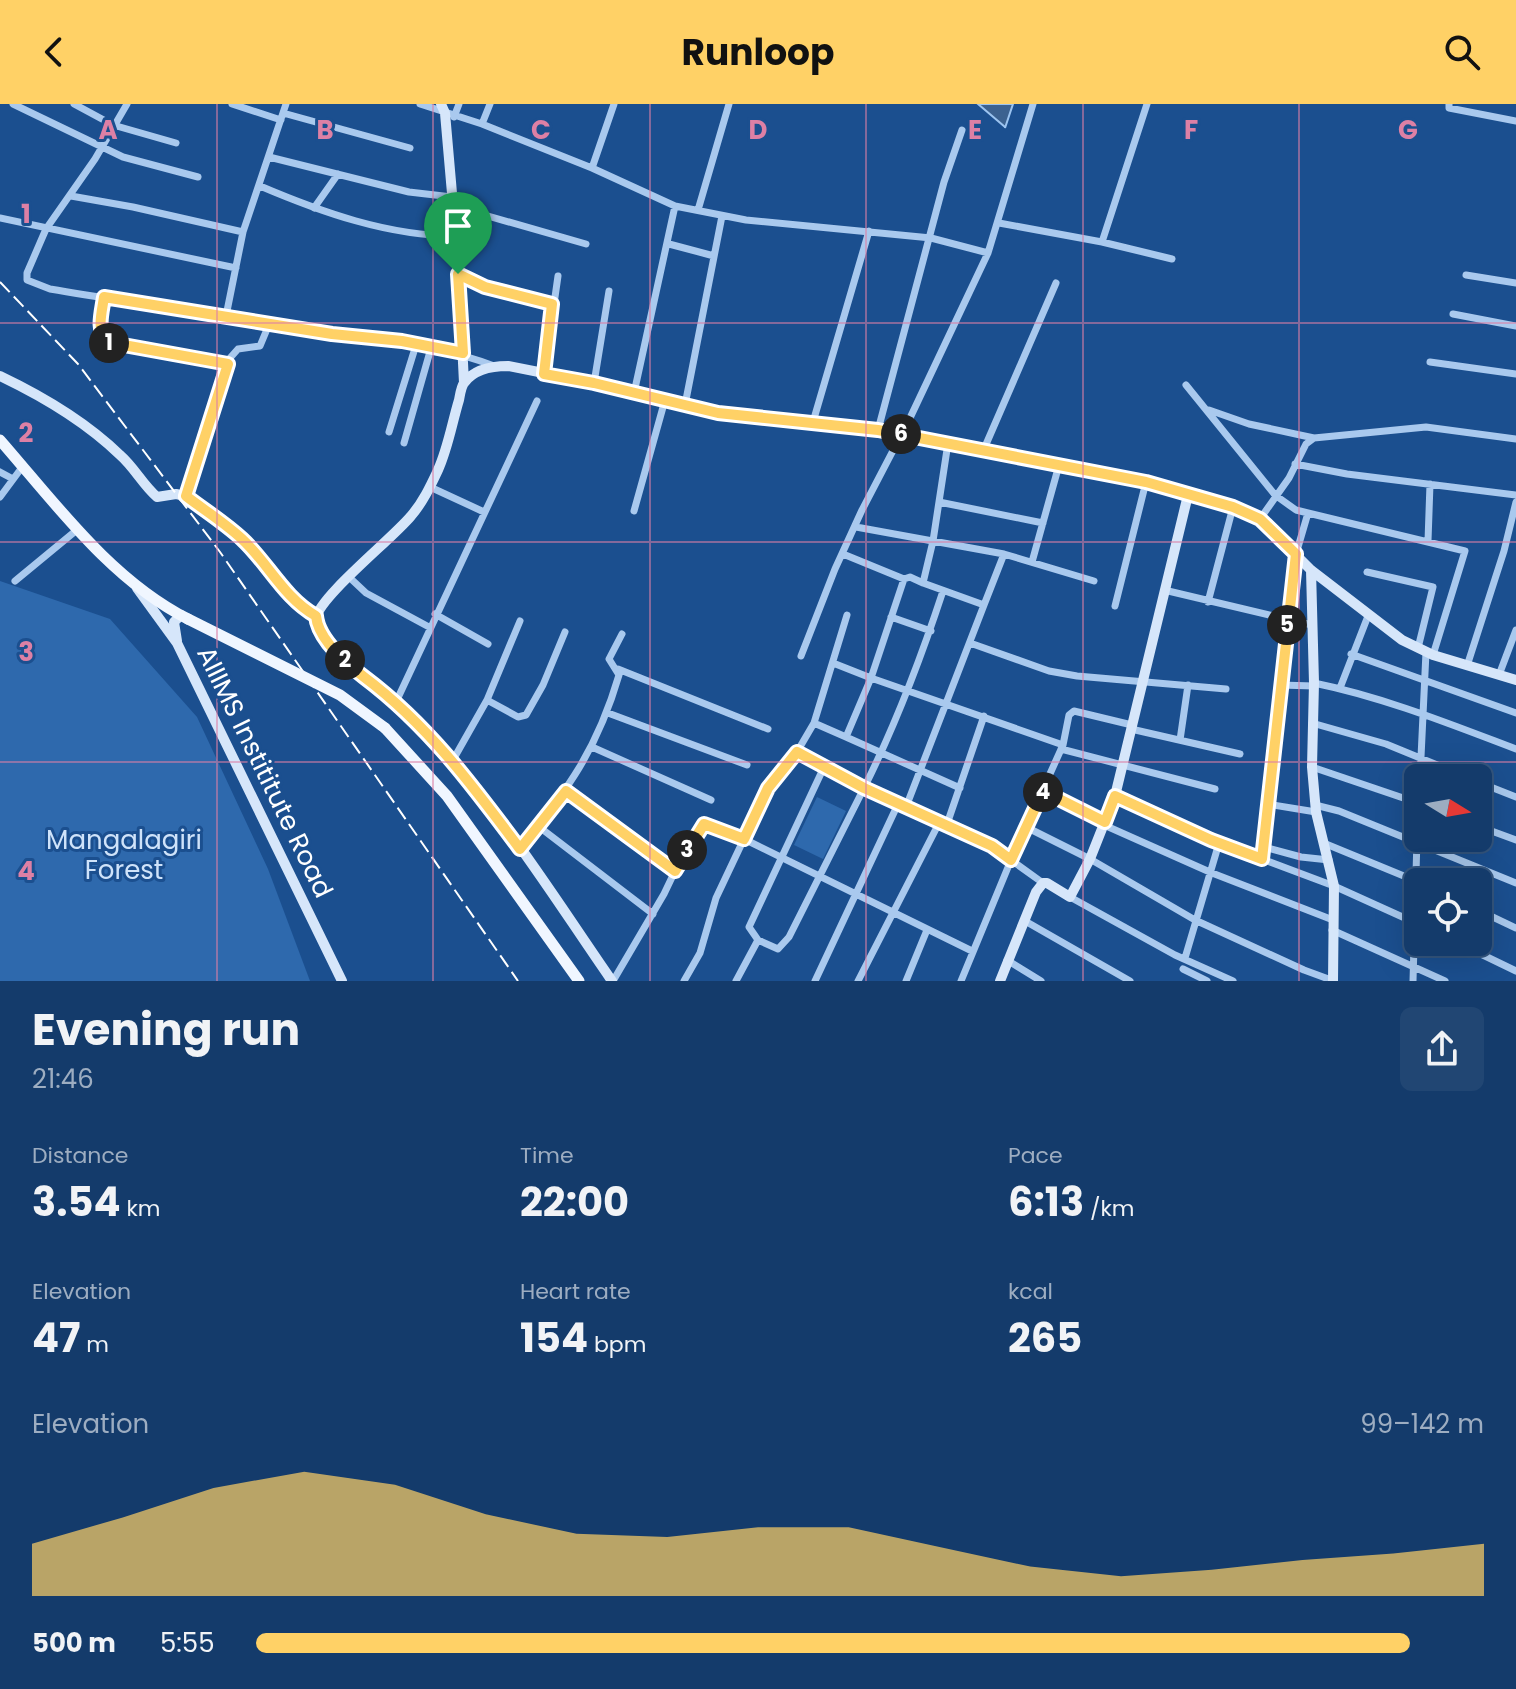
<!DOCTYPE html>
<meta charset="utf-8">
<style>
body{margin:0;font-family:Poppins,sans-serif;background:#214673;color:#f1f3f6;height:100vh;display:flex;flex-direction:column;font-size:30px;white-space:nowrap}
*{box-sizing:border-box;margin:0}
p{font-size:26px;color:#9dadc1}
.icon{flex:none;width:44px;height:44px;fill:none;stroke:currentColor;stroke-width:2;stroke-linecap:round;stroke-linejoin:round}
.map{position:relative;height:877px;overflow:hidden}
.side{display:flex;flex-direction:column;background:#143b6b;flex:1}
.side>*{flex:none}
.needle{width:52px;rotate:101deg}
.tools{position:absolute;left:1404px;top:660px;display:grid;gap:16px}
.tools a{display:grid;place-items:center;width:88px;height:88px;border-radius:12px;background:#143b6b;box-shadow:0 8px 32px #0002,0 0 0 2px #33557e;font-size:40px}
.pin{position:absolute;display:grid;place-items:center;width:68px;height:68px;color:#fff;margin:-82px -34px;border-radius:50% 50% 50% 0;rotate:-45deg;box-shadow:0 0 8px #0007}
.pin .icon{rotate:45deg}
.km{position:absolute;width:40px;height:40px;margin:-20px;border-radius:50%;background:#222;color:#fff;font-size:22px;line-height:40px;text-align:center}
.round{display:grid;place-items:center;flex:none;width:84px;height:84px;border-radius:12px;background:#214673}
.overview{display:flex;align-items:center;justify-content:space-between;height:136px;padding:0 32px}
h1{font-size:44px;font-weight:700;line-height:60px}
.figures{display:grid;grid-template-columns:repeat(3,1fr);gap:12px;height:136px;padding:8px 32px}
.figures div{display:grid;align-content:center}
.figures b{font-size:40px;font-weight:700}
.figures small{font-size:22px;font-weight:400}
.figures p{font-size:22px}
.chart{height:224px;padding:16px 32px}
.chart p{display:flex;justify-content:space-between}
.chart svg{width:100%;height:144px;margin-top:8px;fill:#ffd166;opacity:.7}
ul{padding:0 32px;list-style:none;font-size:26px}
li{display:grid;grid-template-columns:128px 96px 1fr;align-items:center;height:60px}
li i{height:20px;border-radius:10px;background:#ffd166}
header{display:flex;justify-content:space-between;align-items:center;height:104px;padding:0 32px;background:#ffd166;color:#111;font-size:36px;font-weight:700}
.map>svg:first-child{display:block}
</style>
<header><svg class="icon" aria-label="back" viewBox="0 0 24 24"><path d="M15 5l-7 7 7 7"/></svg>Runloop<svg class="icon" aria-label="search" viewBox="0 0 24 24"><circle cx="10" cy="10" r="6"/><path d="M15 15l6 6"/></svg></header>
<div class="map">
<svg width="1516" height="877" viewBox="0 0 1516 877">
<rect width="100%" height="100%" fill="#1b4f8f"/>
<path fill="#2e69ad" d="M0,477l110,38 87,98 71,152 42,112h-310z
M817,693l29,14 -23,48 -29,-14z"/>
<path fill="#3c6290" stroke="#9cc4f0" stroke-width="2" d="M978,0h35l-8,24v-1z"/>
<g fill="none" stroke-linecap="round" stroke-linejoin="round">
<path stroke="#a9c9ee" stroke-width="7" d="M13,0l110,53 75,20
M74,0l39,21 63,18
M127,0l-32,55 -49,70 -19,44v7l23,9c94,16 189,30 283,45 56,9 108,11 161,32
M232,0l49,16
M420,0l62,20 8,-20
M1449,0v4l67,13
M283,9l127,35
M454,13l5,-13
M482,20l110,44 83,38 71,14 185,18 57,15
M269,53l140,35 43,5
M592,64l22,-64
M260,82c61,26 128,50 196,50
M71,92l62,11 110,25
M453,102l133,38
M314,104l24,-34
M698,106l31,-106
M0,114l236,50
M999,119l103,19 70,17
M1102,138l45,-138
M669,140l45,12
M458,170l27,13 67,17
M1466,171l50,8
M104,193c-2,16 -8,33 3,45l121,22
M1453,210l63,12
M226,212l17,-84 43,-128
M1430,258l86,12
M544,270l14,-98
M594,279l15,-92
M1186,281l89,110 21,15 12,3 157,38 -32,104
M634,289l41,-187
M685,301l37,-189
M1209,306l40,14 65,14
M813,318l56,-191
M878,326l66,-248 18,-52
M389,328l27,-87
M404,339l27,-95
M984,345l72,-166
M1295,360l52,10 169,21
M0,368l13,7
M430,383l54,25
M186,392l44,-138 8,-9 22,-3 10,-24
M0,393l23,-31
M939,398l104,21
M634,407l31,-111
M1260,415l29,-41 17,-34 8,-6 112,-11 90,12
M856,423l148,27 90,27
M1428,437l2,-57
M843,450l61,25
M1032,458l27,-97
M1367,468l66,15 -15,61
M349,473l17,16 63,34
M15,477l63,-52
M923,479l-13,-6 -6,2 -33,99 192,67
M1164,486l148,35
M943,487c-22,67 -47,133 -79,197l128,58 19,14 -50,121
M1208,498l25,-95
M984,501l20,-51
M1115,502l31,-124
M435,510l53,30
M891,513l40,14
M970,539l79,28 28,5 149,13
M1351,550l165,59
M801,552l34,-87 27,-59 48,-92 78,-165 45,-149
M1467,562l37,-115 12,-49
M618,565l150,60
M1499,571l17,-45
M1314,579c69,14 136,41 202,66
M1280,581l34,1
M1340,584l28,-72
M487,596l31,17 8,-2 17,-30 22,-53
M396,598l141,-301
M608,609l139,52
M814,619l33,-108
M1312,619l74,21 83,34
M1131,625l109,25
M846,633l114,51
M1180,636l8,-55
M592,643l119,53
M1061,645l154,40
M797,648l67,36 -75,149 -11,12 -20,-9 -9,-13 75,-160
M453,656l34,-60 33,-79
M1312,663l106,36
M1420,674l6,-126
M1478,678l38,15
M566,687l109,80
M1043,687l62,31
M1115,692l96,44 123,46 84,38
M1267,700l49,8
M1315,701l24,6 177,72
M906,703l78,-202 -61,-22 10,-42 15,-98
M1104,721l108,48 121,47
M538,722l115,88
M1478,722l38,14
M946,723l38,-111
M1026,723l64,32 105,61 109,50 30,11
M1326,740l90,37
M1264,743l37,10 28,3
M520,745c48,-60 77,-99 99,-174l-10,-16 13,-25
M1262,755l34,-305 12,-41
M1043,779l-32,-23 52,-115 6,-30 5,-4 58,14
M1070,793l105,58 58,26
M1478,806l38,18
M1025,817l105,60
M1332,826l113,51
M1456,838l60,29
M1185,854l34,-115
M1007,856l34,21
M1183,865l24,12
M613,877l51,-87 11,-23 30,-48 39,16 228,112
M684,877l16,-28 16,-55 52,-110 29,-36 17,-29 32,14 25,-59 -38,-15
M736,877l22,-41
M815,877l83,-177
M858,877l81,-158
M906,877l21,-51
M1413,877l5,-179"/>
<path stroke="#d6e6fa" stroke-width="10" d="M441,0l4,9 13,149 6,121
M0,272c42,20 86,46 120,79 14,12 23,30 37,42l19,-3 10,2c18,14 39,27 56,43 26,24 42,60 74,77
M1311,466l3,113 -2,84 4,45 18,74 -1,95
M137,484l40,55 165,338
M177,537l-3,-19 7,-7
M612,877c-71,-102 -143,-224 -243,-300 -12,-9 -55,-46 -53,-63 4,-22 77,-80 95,-102 12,-14 19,-29 27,-46 10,-22 14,-47 21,-70 1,-5 2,-13 5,-17 10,-14 29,-17 44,-17l86,17 124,30 73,9h22l65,8 106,19 162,33 87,25 27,12 51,51 91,70 31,15 83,25
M1000,877l36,-89 7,-9h4l23,14 20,-38 25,-63 73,-301"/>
<path stroke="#f0f6ff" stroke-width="11" d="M0,336c56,64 111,140 188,179
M385,624l62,68 132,185"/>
<path stroke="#fff" stroke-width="2" stroke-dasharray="14 6" stroke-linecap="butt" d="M0,178l78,82 142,188 298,429"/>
<path stroke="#f0f6ff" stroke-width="11" d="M188,515l152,76 45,33"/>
</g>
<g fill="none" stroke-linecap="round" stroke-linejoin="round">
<defs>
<path id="route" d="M458,170l27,13 67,17 -8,70 50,9 124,30 160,17 268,52 87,25 27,12 36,35 -34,305 -51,-19 -96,-44 -10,26 -62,-31 -32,69 -19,-14 -128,-58 -67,-36 -29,36 -24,51 -40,-15 -29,47 -109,-80 -46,58c-47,-63 -92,-124 -156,-172 -17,-13 -46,-38 -48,-61 -32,-18 -48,-53 -74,-77 -17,-16 -38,-29 -56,-43l42,-132 -121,-22c-11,-12 -5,-30 -3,-45l228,37 70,7 61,12z"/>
</defs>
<use href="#route" stroke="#fff" stroke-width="16"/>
<use href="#route" stroke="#ffd166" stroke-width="10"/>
</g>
<path fill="none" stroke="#dd80a5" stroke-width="2" stroke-opacity="0.55" d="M217,0v877M433,0v877M650,0v877M866,0v877M1083,0v877M1299,0v877M0,219h1516M0,438h1516M0,658h1516"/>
<g text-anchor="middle" stroke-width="6" stroke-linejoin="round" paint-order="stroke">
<g font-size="26" fill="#fff" stroke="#1b4f8f">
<text transform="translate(265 668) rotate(64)" y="9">AIIIMS Instititute Road</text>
</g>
<g font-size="26" fill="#cfe3fa" stroke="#1b4f8f">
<text x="124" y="745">Mangalagiri<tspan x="124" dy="30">Forest</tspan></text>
</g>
</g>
<g font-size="26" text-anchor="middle" font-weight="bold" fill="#dd80a5" stroke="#1b4f8f" stroke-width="6" stroke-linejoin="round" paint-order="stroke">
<text x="108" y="35">A</text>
<text x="325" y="35">B</text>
<text x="541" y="35">C</text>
<text x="758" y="35">D</text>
<text x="975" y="35">E</text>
<text x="1191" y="35">F</text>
<text x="1408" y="35">G</text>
<text x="26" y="119">1</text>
<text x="26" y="338">2</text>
<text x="26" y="557">3</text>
<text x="26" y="776">4</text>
</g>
</svg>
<div class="tools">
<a><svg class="needle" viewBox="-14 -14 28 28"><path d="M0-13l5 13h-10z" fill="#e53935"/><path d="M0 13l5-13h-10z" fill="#9dadc1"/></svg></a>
<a><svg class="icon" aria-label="locate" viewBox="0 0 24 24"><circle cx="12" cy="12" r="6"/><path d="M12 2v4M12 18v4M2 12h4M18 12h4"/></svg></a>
</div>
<div class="pin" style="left:458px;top:170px;background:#1e9e55"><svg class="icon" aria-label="arrive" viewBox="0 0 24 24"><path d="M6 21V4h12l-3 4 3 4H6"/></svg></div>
<b class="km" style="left:109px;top:239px">1</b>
<b class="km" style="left:345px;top:556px">2</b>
<b class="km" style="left:687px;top:746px">3</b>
<b class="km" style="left:1043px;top:688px">4</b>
<b class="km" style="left:1287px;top:521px">5</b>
<b class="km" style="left:901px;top:330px">6</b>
</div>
<section class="side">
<div class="overview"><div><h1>Evening run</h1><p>21:46</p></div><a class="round"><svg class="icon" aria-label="share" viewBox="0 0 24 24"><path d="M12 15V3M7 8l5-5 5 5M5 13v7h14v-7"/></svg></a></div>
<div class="figures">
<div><p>Distance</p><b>3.54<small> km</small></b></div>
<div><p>Time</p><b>22:00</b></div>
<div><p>Pace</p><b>6:13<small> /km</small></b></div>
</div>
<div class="figures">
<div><p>Elevation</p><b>47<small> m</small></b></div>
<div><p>Heart rate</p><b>154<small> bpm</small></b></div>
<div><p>kcal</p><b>265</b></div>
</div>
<div class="chart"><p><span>Elevation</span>99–142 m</p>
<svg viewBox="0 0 160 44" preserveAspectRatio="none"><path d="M0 44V28L10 20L20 11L30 6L40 10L50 19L60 25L70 26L80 23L90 23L100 29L110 35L120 38L130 36L140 33L150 31L160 28V44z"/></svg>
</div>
<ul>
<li><b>500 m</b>5:55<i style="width:94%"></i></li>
</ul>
</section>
